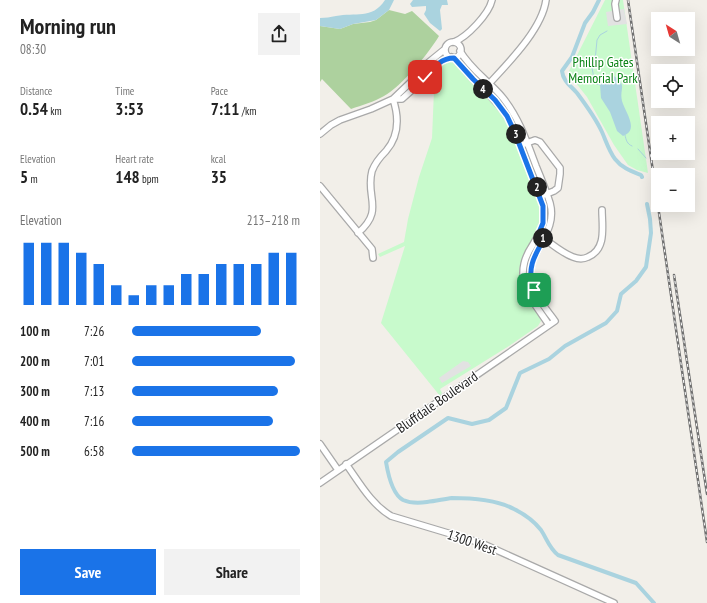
<!DOCTYPE html>
<meta charset="utf-8">
<style>
body{margin:0;font-family:"PT Sans Narrow",sans-serif;background:#f2f2f2;color:#222;height:100vh;display:flex;flex-direction:column;font-size:15px;white-space:nowrap}
*{box-sizing:border-box;margin:0}
p{font-size:13px;color:#767676}
.icon{flex:none;width:22px;height:22px;fill:none;stroke:currentColor;stroke-width:2;stroke-linecap:round;stroke-linejoin:round}
.map{position:relative;flex:1;overflow:hidden}
.panel{display:flex;flex-direction:column;background:#fff;width:320px}
.panel>*{flex:none}
.needle{width:26px;rotate:323deg}
.fabs{position:absolute;left:331px;top:12px;display:grid;gap:8px}
.fabs a{display:grid;place-items:center;width:44px;height:44px;border-radius:0px;background:#fff;box-shadow:0 4px 16px #0002;font-size:20px}
.pin{position:absolute;display:grid;place-items:center;width:34px;height:34px;color:#fff;margin:-17px;border-radius:8px;box-shadow:0 2px 6px #0006}
.km{position:absolute;width:20px;height:20px;margin:-10px;border-radius:50%;background:#222;color:#fff;font-size:11px;line-height:20px;text-align:center}
.round{display:grid;place-items:center;flex:none;width:42px;height:42px;border-radius:0px;background:#f2f2f2}
.head{display:flex;align-items:center;justify-content:space-between;height:68px;padding:0 20px}
h1{font-size:22px;font-weight:700;line-height:30px}
.stats{display:grid;grid-template-columns:repeat(3,1fr);gap:6px;height:68px;padding:4px 20px}
.stats div{display:grid;align-content:center}
.stats b{font-size:17px;font-weight:700}
.stats small{font-size:11px;font-weight:400}
.stats p{font-size:11px}
.chart{height:112px;padding:8px 20px}
.chart p{display:flex;justify-content:space-between}
.chart svg{width:100%;height:72px;margin-top:4px;stroke:#1a73e8;stroke-width:6}
.cta{display:flex;gap:8px;margin-top:auto;padding:8px 20px}
.cta a{flex:1;height:46px;border-radius:0px;background:#1a73e8;color:#fff;font-size:16px;font-weight:700;line-height:46px;text-align:center}
.cta a+a{background:#f2f2f2;color:#222}
ul{padding:0 20px;list-style:none;font-size:13px}
li{display:grid;grid-template-columns:64px 48px 1fr;align-items:center;height:30px}
li i{height:10px;border-radius:5px;background:#1a73e8}
main{display:flex;flex:1;min-height:0}
.map>svg:first-child{display:block}
</style>
<main>
<section class="panel">
<div class="head"><div><h1>Morning run</h1><p>08:30</p></div><a class="round"><svg class="icon" aria-label="share" viewBox="0 0 24 24"><path d="M12 15V3M7 8l5-5 5 5M5 13v7h14v-7"/></svg></a></div>
<div class="stats">
<div><p>Distance</p><b>0.54<small> km</small></b></div>
<div><p>Time</p><b>3:53</b></div>
<div><p>Pace</p><b>7:11<small> /km</small></b></div>
</div>
<div class="stats">
<div><p>Elevation</p><b>5<small> m</small></b></div>
<div><p>Heart rate</p><b>148<small> bpm</small></b></div>
<div><p>kcal</p><b>35</b></div>
</div>
<div class="chart"><p><span>Elevation</span>213–218 m</p>
<svg viewBox="0 0 160 44" preserveAspectRatio="none"><path d="M5 44V6M15 44V6M25 44V6M35 44V12M45 44V19M55 44V32M65 44V38M75 44V32M85 44V32M95 44V25M105 44V25M115 44V19M125 44V19M135 44V19M145 44V12M155 44V12"/></svg>
</div>
<ul>
<li><b>100 m</b>7:26<i style="width:77%"></i></li>
<li><b>200 m</b>7:01<i style="width:97%"></i></li>
<li><b>300 m</b>7:13<i style="width:87%"></i></li>
<li><b>400 m</b>7:16<i style="width:84%"></i></li>
<li><b>500 m</b>6:58<i style="width:100%"></i></li>
</ul>
<div class="cta"><a>Save</a><a>Share</a></div>
</section>
<div class="map">
<svg width="387" height="603" viewBox="0 0 387 603">
<rect width="100%" height="100%" fill="#f2efe9"/>
<path fill="#add19e" d="M69,10l16,4 7,-3 27,25c-10,17 -38,51 -55,60 -10,6 -22,9 -33,13l-29,-30 -2,3v-56l20,3 13,-5 17,-2 6,-2z"/>
<path fill="#c8facc" d="M285,0h18l25,173 -11,-3 -9,-5 -14,-20 -27,-48 -19,-24z
M128,61l8,3c14,16 30,30 43,47 14,20 21,44 30,67 4,11 12,25 12,38 -1,27 -29,36 -20,71 4,13 15,21 20,34l-3,5 -29,20 -69,43 2,4 -2,3 -59,-73 24,-77 -25,11 -2,-3 26,-12 4,-23 11,-42 13,-39 2,-48 -9,-9 14,-16z"/>
<path fill="#e2e2e2" d="M304,9l3,15 -19,2 -2,-14z
M143,361l5,1 3,4 -29,17 -3,-5z"/>
<path fill="#aad3df" d="M65,0h9l-5,10 -13,10 -23,4 -13,5 -20,-3v-8c6,0 10,-1 16,-2 19,-4 36,4 49,-16z
M93,0h34l1,5h-6l-2,5 2,19 -2,2 -10,-8 -6,-9 2,-4v-4l-14,1 -2,-3z
M294,76c14,10 5,12 8,25 3,11 18,29 1,35l-6,-5 -7,-19 -9,-14 -1,-13 6,-6z"/>
<g fill="none" stroke-linecap="round" stroke-linejoin="round">
<path stroke="#aad3df" stroke-width="1" d="M280,85l-5,-2 -3,-15 3,-7 2,-21 3,-5 7,-4
M305,135c1,5 2,9 7,11
M318,149l8,9"/>
<path stroke="#aad3df" stroke-width="4" d="M279,0l-6,12 -8,11 -13,34 -10,14c1,10 9,15 15,22 9,12 19,26 25,39 4,9 7,19 13,27 7,9 16,12 26,16l1,2
M327,204l3,15 1,14 -5,34 -10,14 -15,13 -4,17 -11,12 -41,23 -16,13 -29,14 -14,35 -17,12 -17,4 -24,-6 -50,34 -12,10c2,12 6,32 17,38 7,3 17,3 24,2 9,-1 17,-3 25,-4 20,0 45,2 62,11 10,5 20,12 27,21 6,9 8,18 17,25l78,28 18,20"/>
<defs>
<path id="minor" d="M296,0l-1,4 2,14
M134,42c13,-5 35,-28 38,-42
M125 50a8 8 0 1 1 16 0a8 8 0 1 1-16 0Z
M134,58c7,7 13,15 20,22 12,12 24,22 33,36 11,18 17,39 25,59 5,12 13,26 12,40 0,12 -6,21 -12,31 -21,32 -1,52 17,79
M167,86c20,-22 55,-56 59,-86
M73,99h9l19,-17 15,-18 15,-7
M0,134l11,-9 9,-5 31,-11 22,-10 21,-20 15,-17 16,-13
M204,144l11,-4 5,2 20,26v6l-2,14 -4,3 -10,4
M0,186l52,63 1,9
M38,233c27,-23 7,-36 14,-62 3,-8 8,-14 14,-20 13,-15 13,-34 7,-52
M222,237c10,7 20,16 31,20 5,2 11,2 15,0 19,-8 14,-31 14,-47
M0,444l18,26
M26,464c13,18 25,40 45,52l90,27 133,60
M0,483l235,-162c-8,-11 -19,-23 -23,-36 -10,-32 27,-49 18,-82 -4,-13 -9,-25 -14,-37 -9,-24 -17,-48 -33,-68 -14,-17 -32,-28 -43,-47"/>
</defs>
<use href="#minor" stroke="#a9a9a9" stroke-width="8"/>
<use href="#minor" stroke="#fff" stroke-width="5.5"/>
<defs>
<path id="rail" d="M308,0l79,542
M354,275l33,219"/>
</defs>
<use href="#rail" stroke="#707070" stroke-width="2.5"/>
<use href="#rail" stroke="#fff" stroke-width="1" stroke-dasharray="3" stroke-linecap="butt"/>
</g>
<g fill="none" stroke-linecap="round" stroke-linejoin="round">
<defs>
<path id="route" d="M105,77c8,-9 16,-19 29,-19l19,21 22,21 12,16 8,17 28,73v17l-5,12 6,4c-10,17 -18,31 -10,51"/>
</defs>
<use href="#route" stroke="#fff" stroke-width="8"/>
<use href="#route" stroke="#1a73e8" stroke-width="5"/>
</g>
<g text-anchor="middle" stroke-width="3" stroke-linejoin="round" paint-order="stroke">
<g font-size="14" fill="#0c8416" stroke="#fff">
<text x="283" y="67">Phillip Gates<tspan x="283" dy="16">Memorial Park</tspan></text>
</g>
<g font-size="14" fill="#222" stroke="#fff">
<text transform="translate(117 402) rotate(-35)" y="5">Bluffdale Boulevard</text>
<text transform="translate(152 542) rotate(19)" y="5">1300 West</text>
</g>
</g>
</svg>
<div class="fabs">
<a><svg class="needle" viewBox="-14 -14 28 28"><path d="M0-13l5 13h-10z" fill="#e53935"/><path d="M0 13l5-13h-10z" fill="#767676"/></svg></a>
<a><svg class="icon" aria-label="locate" viewBox="0 0 24 24"><circle cx="12" cy="12" r="6"/><path d="M12 2v4M12 18v4M2 12h4M18 12h4"/></svg></a>
<a>+</a>
<a>−</a>
</div>
<div class="pin" style="left:214px;top:290px;background:#1e9e55"><svg class="icon" aria-label="arrive" viewBox="0 0 24 24"><path d="M6 21V4h12l-3 4 3 4H6"/></svg></div>
<div class="pin" style="left:105px;top:77px;background:#d93025"><svg class="icon" aria-label="check" viewBox="0 0 24 24"><path d="M5 12l5 5 9-10"/></svg></div>
<b class="km" style="left:223px;top:238px">1</b>
<b class="km" style="left:217px;top:187px">2</b>
<b class="km" style="left:196px;top:134px">3</b>
<b class="km" style="left:163px;top:89px">4</b>
</div>
</main>
